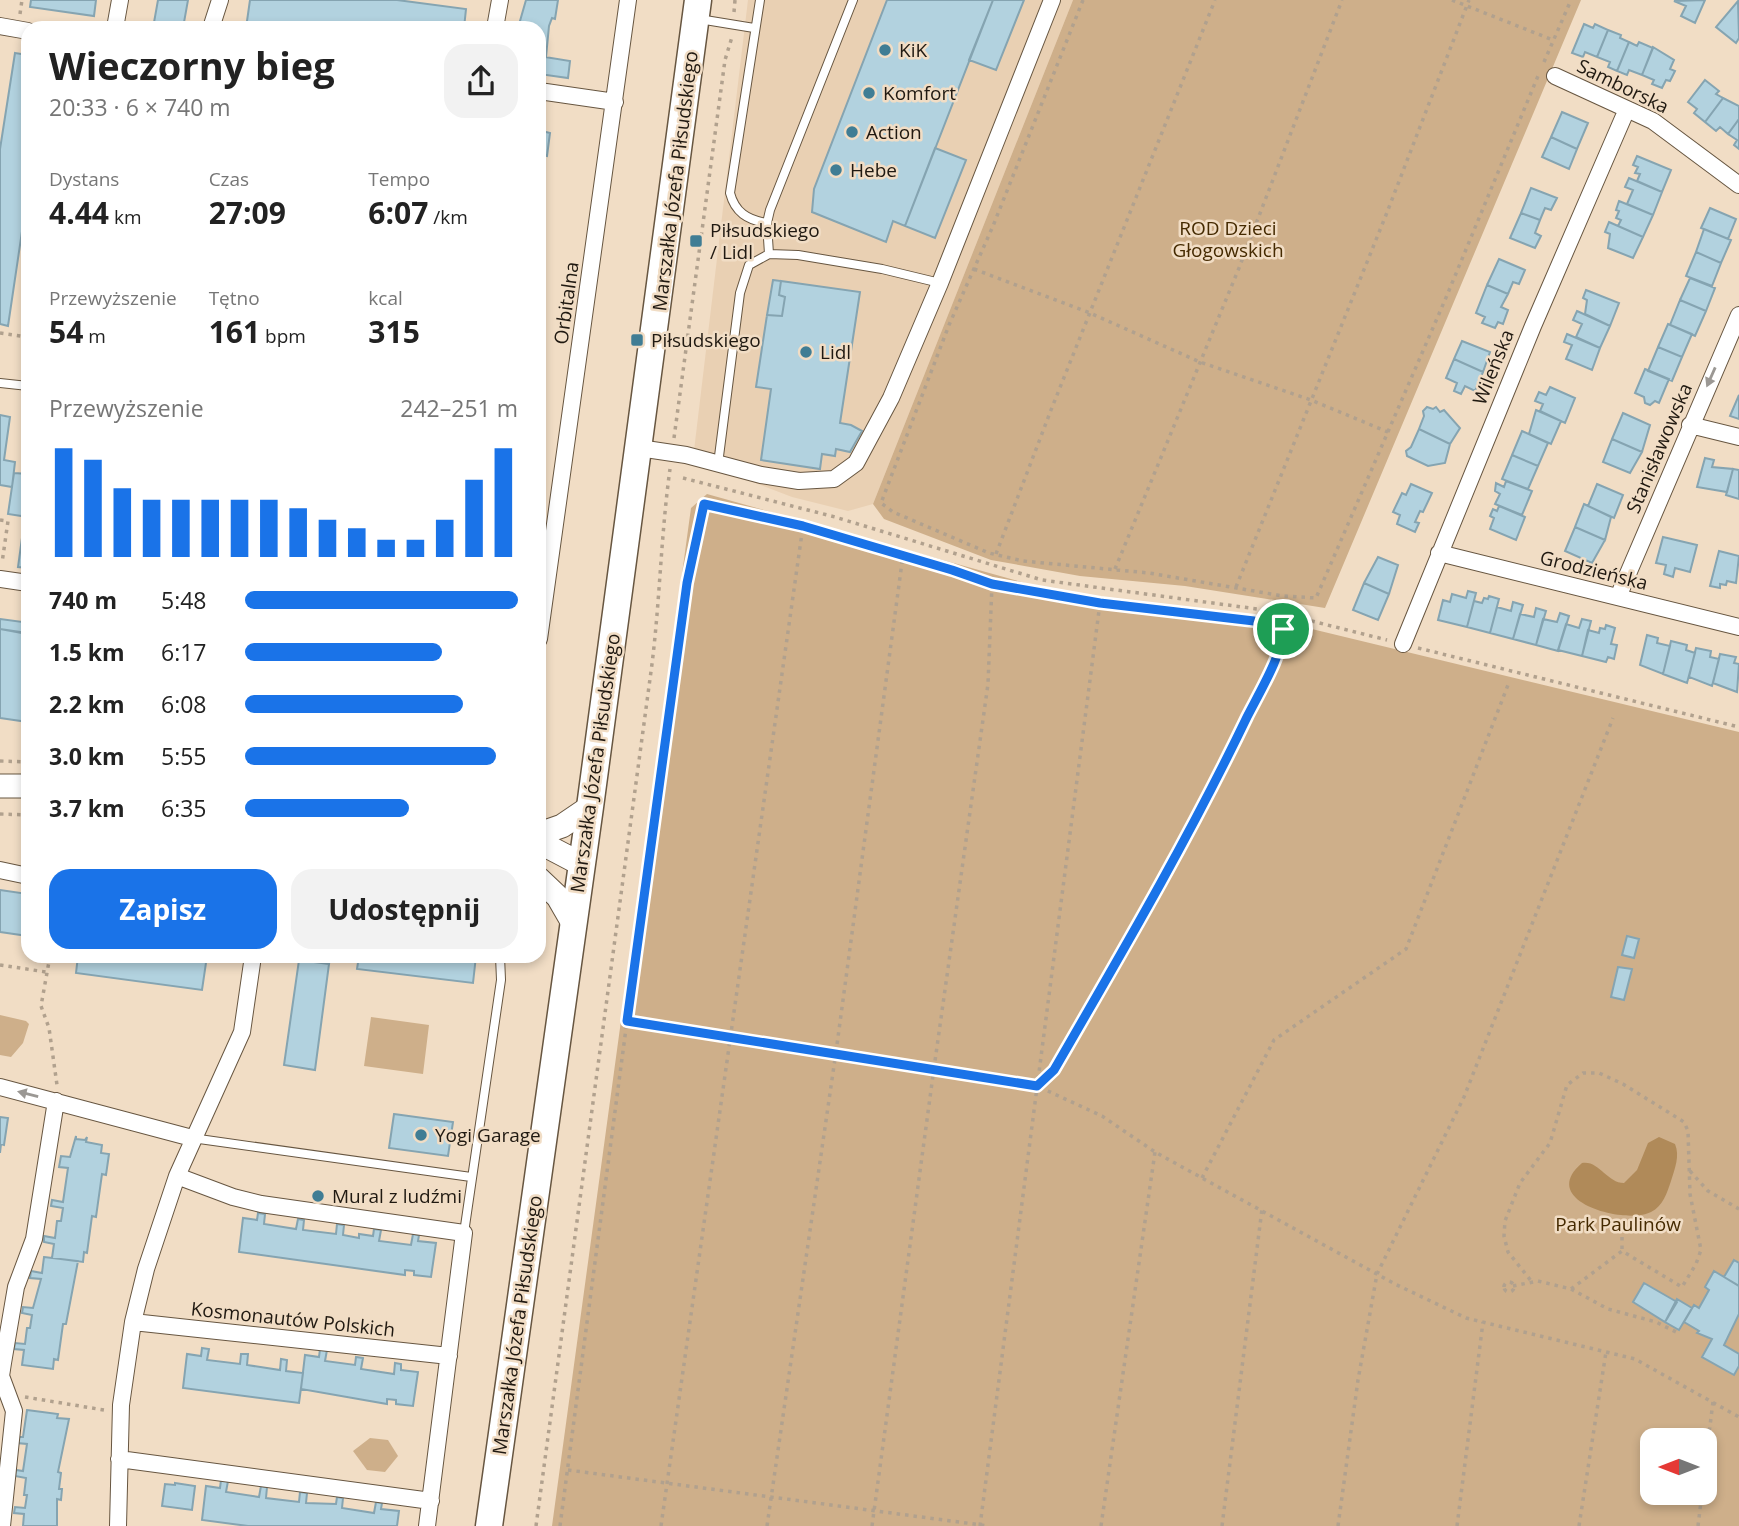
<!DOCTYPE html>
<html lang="pl">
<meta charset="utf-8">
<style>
body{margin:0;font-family:"Open Sans",sans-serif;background:#f2f2f2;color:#222;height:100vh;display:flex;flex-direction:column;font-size:26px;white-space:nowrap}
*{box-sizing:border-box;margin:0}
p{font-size:23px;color:#767676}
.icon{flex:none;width:38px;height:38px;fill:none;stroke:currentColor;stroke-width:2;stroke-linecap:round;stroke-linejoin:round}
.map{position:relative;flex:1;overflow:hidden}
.sheet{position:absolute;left:21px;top:21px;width:525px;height:942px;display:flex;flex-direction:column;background:#fff;border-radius:21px;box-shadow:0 4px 10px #0003}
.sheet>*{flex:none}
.needle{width:46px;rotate:270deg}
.buttons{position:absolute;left:1640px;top:1428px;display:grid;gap:14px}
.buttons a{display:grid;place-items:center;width:77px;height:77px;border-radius:14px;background:#fff;box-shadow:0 4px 10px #0003;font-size:35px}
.pin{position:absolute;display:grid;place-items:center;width:60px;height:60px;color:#fff;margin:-30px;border:4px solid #fff;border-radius:50%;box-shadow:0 2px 7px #0007}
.round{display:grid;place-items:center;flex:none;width:74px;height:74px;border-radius:21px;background:#f2f2f2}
.summary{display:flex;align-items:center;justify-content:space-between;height:119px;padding:0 28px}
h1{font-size:38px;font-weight:700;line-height:52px}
.stats{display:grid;grid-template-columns:repeat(3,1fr);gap:10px;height:119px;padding:7px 28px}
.stats div{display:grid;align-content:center}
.stats b{font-size:30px;font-weight:700}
.stats small{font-size:19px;font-weight:400}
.stats p{font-size:19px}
.chart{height:196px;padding:14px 28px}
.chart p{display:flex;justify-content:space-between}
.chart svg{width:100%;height:126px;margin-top:7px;stroke:#1a73e8;stroke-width:6}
.button{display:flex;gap:14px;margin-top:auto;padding:14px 28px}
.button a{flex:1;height:80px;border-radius:21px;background:#1a73e8;color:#fff;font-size:28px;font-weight:700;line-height:80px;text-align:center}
.button a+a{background:#f2f2f2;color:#222}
ul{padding:0 28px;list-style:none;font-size:23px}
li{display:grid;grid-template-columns:112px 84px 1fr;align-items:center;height:52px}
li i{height:18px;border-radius:9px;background:#1a73e8}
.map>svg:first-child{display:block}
</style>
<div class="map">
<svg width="1739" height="1526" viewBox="0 0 1739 1526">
<rect width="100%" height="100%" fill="#f1ddc5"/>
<path fill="#e9d0b3" d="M748,0h325l-200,504 -25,7 -56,-14 -99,-38z"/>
<path fill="#ceaf8a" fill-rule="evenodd" d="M1073,0h508l-256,608 -140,-22 -105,-10 -89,-16 -107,-41 -11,-15z
M707,494l343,96 237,33 452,109v794h-1187l139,-1018zM1652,1440h52v53h-52z
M0,1015l26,6 3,3 -6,19 -12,14 -11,-2z
M371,1017l58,8 -6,49 -59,-8z
M370,1438l18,2 10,16 -13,16 -18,-2 -14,-19z"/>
<path fill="#b08a59" d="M1659,1137l16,7c5,12 0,24 -4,37 -4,12 -8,25 -20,31 -24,13 -115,-10 -69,-49 17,-3 25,20 42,20l13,-13 11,-27z"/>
<path fill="#b2d2df" stroke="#85a4b1" stroke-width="2" d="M31,0h65l-2,16 -64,-9z
M158,0h30l-5,28h-30z
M250,0h147l69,9 -2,19h-218z
M526,0h32l-3,19 -3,-1 -3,8 -3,31 -7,-1v-28h-21z
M887,0h106l-88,226 -12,-5 -7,21 -74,-30 2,-23z
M993,0h31l-28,70 -27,-10z
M1705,0l-10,23 -14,-7 5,-10 -12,-5z
M1738,1l1,37 -3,5 -20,-16z
M1584,24l9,4 2,-4 13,6 -11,27 -12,-5 -2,5 -11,-4z
M1608,30l13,5 -1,3 9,4 -12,29 -9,-4 2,-5 -13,-5z
M1629,42l8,4 2,-4 14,6 -11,27 -13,-5 -2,5 -10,-4z
M1653,47l21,13 -4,9 5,2 -5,10 -4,-1 -4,8 -10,-4 2,-4 -12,-5z
M15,53l13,2v136l-20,135 -8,-2v-175z
M539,56l31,5 -2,17 -29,-4z
M1705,80l14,11 -3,3 7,4 -18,24 -11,-9 3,-4 -9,-7z
M1723,98l16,8v13l-11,15 -8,-7 -4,4 -11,-9z
M1562,112l26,11 -11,26 -26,-12z
M1739,119v30l-5,-4 3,-5 -9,-6z
M539,123l3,1v7l8,2 -3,23 -5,-1 -3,16z
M1551,137l26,12 -8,20 -27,-12z
M935,148l31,12 -31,78 -30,-12z
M1637,156l34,14 -9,22 -25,-11 3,-7 -5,-1 3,-6 -5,-2z
M1629,178l33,14 -9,23 -26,-11 6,-14 -8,-3z
M1531,188l26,10 -6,12 -6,-2 -5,12 -19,-7z
M1619,201l34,14 -10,22 -25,-11 3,-6 -5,-2 3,-7 -3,-1z
M1710,208l26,11 -8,20 -27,-11z
M1521,213l19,7 -5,13 6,3 -6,12 -25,-10z
M1609,222l34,15 -10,21 -25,-10 2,-14 -5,-2z
M1704,229l27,11 -10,23 -25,-11z
M1696,252l25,11 -9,23 -26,-10z
M1499,259l26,11 -6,14 -6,-2 -5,12 -21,-9z
M1690,278l25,10 -9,23 -26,-11z
M773,280l8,1 -2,14 6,2 -3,19 -15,-1z
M781,281l79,11 -20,131 11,2 11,6 -12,21 -14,-3 -1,7 -13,-2 -2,15 -59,-9 10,-71 -15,-2 11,-72 15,1 3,-19 -6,-2z
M1487,285l21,9 -7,13 7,3 -5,14 -5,-2 -3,6 -13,-5 3,-6 -9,-4z
M1586,290l33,13 -9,23 -25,-12 2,-14 -4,-2z
M1680,300l26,11 -11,25 -25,-11z
M1577,311l33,15 -10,22 -24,-11 6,-13 -9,-4z
M1668,324l24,10 -10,23 -24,-10z
M1567,334l33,14 -8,22 -26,-11 6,-14 -8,-3z
M1462,341l28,11 -7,20 -29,-13z
M1658,347l24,10 -10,24 -24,-10z
M1454,359l29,13 -8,19 -10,-5 -4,8 -7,-3 3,-8 -11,-5z
M1645,369l24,10 -10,24 -4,-2 -5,4 -5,-2 -1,-6 -9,-4z
M1550,387l25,11 -10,25 -25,-12 3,-7 -8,-3 4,-9 7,3z
M1739,395v24l-9,-3z
M1427,407l6,2 3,-2 4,5 4,-2 16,18 -10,16 -31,-15 5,-13 -1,-5z
M1536,410l25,11 -10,23 -22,-10z
M1623,413l27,12 -8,27 -30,-13z
M0,415l10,2 -6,43 11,2 -3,25 -12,-2z
M1419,429l31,15 -5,19 -17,3 -21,-10 -1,-5 5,-4z
M1522,431l26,12 -10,23 -26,-11z
M1612,439l30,13 -12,21 -27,-11z
M1512,455l26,11 -10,23 -26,-10z
M1705,458l9,2 -2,7 21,2 -6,23 -30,-5z
M1733,469l6,1v29l-13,-4z
M14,473l14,1v43l-20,-3z
M1506,481l26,10 -10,24 -27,-11 5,-10 -5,-3 1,-8 8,4z
M1411,484l21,9 -9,19 -3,-1 -5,11 4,1 -4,9 -18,-8 3,-9 -7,-3 9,-19 4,2z
M1597,484l26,11 -9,23 -26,-12z
M1584,504l27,13 -6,23 -30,-13z
M1499,506l26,11 -9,23 -26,-11 4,-11 -4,-2 3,-7 4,2z
M25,516l3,1v51l-10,-1z
M1575,527l30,13 -13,23 -27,-12z
M1663,537l34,8 -7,27 -15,-4 -2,9 -9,-3 2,-9 -10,-2z
M1719,551l20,5 -3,27 -9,-2 -1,4 -6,-1v4l-10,-2z
M1378,557l20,8 -9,29 -25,-11z
M1364,583l25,11 -11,26 -25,-10z
M1468,591l8,2 -9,34 -29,-7 5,-20 7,2 2,-8 14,4z
M1489,596l10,3 -9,34 -23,-6 7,-26 8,2 2,-5 4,1z
M1513,602l10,3 -10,34 -23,-6 7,-26 14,4z
M1536,608l10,3 -10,34 -23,-6 7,-25 14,3z
M1560,613l9,3 -11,35 -22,-6 7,-26 14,3z
M0,619l23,3 -1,11 -22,-4z
M1582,619l9,2 -9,35 -24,-6 8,-26 13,4z
M1606,625l9,3 -4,16 6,1 -3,14 -6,-2 -2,5 -24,-6 6,-26 11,3 1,-5 5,1z
M0,629l28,4v89l-28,-4z
M1647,635l11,3 -1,5 13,3 -7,28 -23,-9z
M1671,641l16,4 -1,5 9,3 -8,30 -24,-9z
M1696,648l15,3 -1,6 9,2 -7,27 -23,-9z
M1720,654l16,3 -2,6 5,1 -2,28 -24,-9z
M0,890l28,4v42l-28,-4z
M1627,936l12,3 -5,19 -12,-3z
M78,956h129l-5,34 -126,-17z
M299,956h32l-2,8 -30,-4z
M359,956h117l-3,27 -116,-14z
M299,960l30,4 -14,106 -31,-5z
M1618,967l14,2 -8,31 -13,-3z
M394,1114l59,8 -5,34 -59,-8z
M0,1117l8,1 -4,27 -3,-1 -1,9z
M76,1136v3l9,1 2,-3 -1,5 16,3 -1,8 8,1 -3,21 -4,-1 -6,43 -4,-1 -5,37 -3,-1 -1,10 -31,-4 2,-14 -10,-2v-6l11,2 2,-17h4l2,-13 -12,-2 1,-6 11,2 5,-34 -9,-1 2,-11 9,1z
M258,1213l7,1 -1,10 32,5 2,-10 6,1 -1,10 33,4 1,-10 7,1 -1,10 16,3v-4l14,2 1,-7 7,1 -2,11 32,4 2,-11 6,1 -1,6 18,2 -5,34 -17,-2v-4l-9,-1v5l-166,-23 4,-34 14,2z
M44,1257l34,4 -12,63h-3l-5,36 -4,-1 -1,10 -31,-4 2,-15 -10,-1 1,-6 10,1 2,-16h3l2,-13 -10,-2 1,-6 10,1 8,-29 -11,-1 1,-7 11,2z
M1734,1260l5,3v23l-15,-9z
M1714,1271l25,15v28l-15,31 15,9v12l-5,9 -32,-18 10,-18 -15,-6 2,-2 -15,-9 10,-17 5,3 10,-18 -4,-3z
M1644,1283l33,19 -12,20 -32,-20z
M1677,1299l15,9 -13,22 -14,-8z
M202,1348l7,1 -2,11 33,4 1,-10h7l-1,11 33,5 1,-11 6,1 -1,11 17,2 -4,30 -116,-15 4,-34 14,2z
M320,1349l7,1 -2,11 30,4 1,-8 7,1 -2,11 33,5 1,-11 6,1v6l17,2 -5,34 -17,-2v-4l-9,-1v5l-86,-15 4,-34 14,2z
M27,1410l31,4 -1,4 12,1 -11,53 3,1 -2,16h3l-1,11 -4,-1v27h-34l1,-12 -10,-1 1,-6 10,1 2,-13h-3l2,-17 -11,-2 1,-6 7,1 4,-27 -10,-1v-6h6z
M221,1480l7,1 -2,11 33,5 2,-11 6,1 -1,11 33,4 1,-10 7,1 -1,10 30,1 1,-7 6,1 -1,10 32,5 2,-11 6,1 -1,6 18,2 -2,15h-149l-46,-6 4,-34 14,2z
M175,1483l20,3 -3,24 -30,-4 3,-22 10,1z"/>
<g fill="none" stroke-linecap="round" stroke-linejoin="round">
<defs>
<path id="lane" d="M760,0l-30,193c5,19 17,27 37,30
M699,19l55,9
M769,254l-2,-31 3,-13 83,-210
M0,383l28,3
M718,464l22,-171 9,-28 20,-11 29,1 84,14 58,14
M192,1138l279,39
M464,1233l37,-253 -1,-24"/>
<path id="street" d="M0,26l28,5
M115,28l5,-28
M211,28l9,-28
M495,28l5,-28
M1555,76l98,45 86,64
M539,91l76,11
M1690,425l49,12
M639,448l47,7 75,20 38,6 35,-2 22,-16 35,-65 49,-115 112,-283
M1439,553l300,74
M0,579l28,4
M1618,597l121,-282
M539,639l89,-639
M1403,644l130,-318 94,-217
M0,870l28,6
M0,1087l192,51
M177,1176l56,21 28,7 203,29 -37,293
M133,1322l316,34
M119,1459l312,42
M2,1526l12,-115 -13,-35 2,-13 13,-76 18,-48 22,-138
M118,1526l3,-121 12,-83 13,-53 31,-93 65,-144 11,-76"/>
<path id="secondary" d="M0,786h28
M539,834l23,-8 28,-19
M539,842l42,22
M539,879l19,18 15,26"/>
<path id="primary" d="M489,1526l101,-719 108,-807"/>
</defs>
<use href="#lane" stroke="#675641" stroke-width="10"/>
<use href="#street" stroke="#675641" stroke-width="18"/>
<use href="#secondary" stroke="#675641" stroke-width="25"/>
<use href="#primary" stroke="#675641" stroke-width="29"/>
<path stroke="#b1a18e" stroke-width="3.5" stroke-dasharray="3.5 5" stroke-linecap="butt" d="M1083,0l-90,226 -44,99 -68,178 12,9 96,41 34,8 126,12 134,23 33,2 129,-298 93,-224
M1452,0l101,40
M734,12l1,-12
M20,14l2,-14
M1544,62l27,-62
M974,269l116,44 110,49 111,38 77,32
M0,333l28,4
M674,438l51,-378 7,-23
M683,478l152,39 207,63 230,31 115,29
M0,520l8,1 -6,42
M996,554l55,-144 164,-410
M1115,569l124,-301 103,-268
M1236,587l150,-372 83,-215
M1100,603l-108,-19 -4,100 -54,384 103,18 65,30 53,36 47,26 193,106 71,34 169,41 104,58
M1418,648l321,79
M0,761l28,1
M0,814l28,1
M50,956l-9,50 8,22 8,57
M0,965l46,7
M1690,1171l18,20 31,18
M1202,1178l72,-138 132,-91 102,-264
M1622,1220v31
M1504 1287a5 5 0 1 1 10 0a5 5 0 1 1-10 0Z
M1513,1286l25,-5 33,8 51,-38 60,36 14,-23 5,-14 -11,-56 -2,-63 -4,-9 -61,-38 -24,-11h-16l-16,12 -17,58 -30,40 -15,38 -1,15 4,16 24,30
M1571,1289l37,20 48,13 22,11
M25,1397l79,13
M568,1470l421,56
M1704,1473l9,-71
M536,1526l116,-862c8,-65 9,-130 18,-195
M560,1526l67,-505
M661,1526l142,-1000
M767,1526l69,-474 -209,-31 60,-438 17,-79 62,12 137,39
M872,1526l62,-458 -98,-16 67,-497 89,29
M980,1526l120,-923 154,18 29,8c1,24 -25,66 -36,88 -58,121 -126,237 -193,353l-17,16
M1101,1526l54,-374
M1222,1526l40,-317
M1338,1526l20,-146 19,-106 87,-177 149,-379
M1457,1526l26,-204
M1579,1526l27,-174
M1698,1526l4,-33"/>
<use href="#lane" stroke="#fff" stroke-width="8"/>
<use href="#street" stroke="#fff" stroke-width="16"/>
<use href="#secondary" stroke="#fff" stroke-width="23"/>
<use href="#primary" stroke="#fff" stroke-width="26"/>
</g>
<defs><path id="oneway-solid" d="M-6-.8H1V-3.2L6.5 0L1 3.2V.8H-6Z" transform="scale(1.75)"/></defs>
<g fill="#9b9894">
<use href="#oneway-solid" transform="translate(1711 377) rotate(114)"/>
<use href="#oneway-solid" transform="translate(28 1094) rotate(-166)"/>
</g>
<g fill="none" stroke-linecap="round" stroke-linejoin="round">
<defs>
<path id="route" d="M704,504l99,22 149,44 40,14 108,19 154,18 29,8c1,23 -25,66 -36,88 -58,121 -126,237 -193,353l-17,16 -410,-65 60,-438z"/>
</defs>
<use href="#route" stroke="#fff" stroke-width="14"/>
<use href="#route" stroke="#1a73e8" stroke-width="9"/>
</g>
<g fill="#407d94" stroke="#f1ddc5" stroke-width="2.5">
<circle cx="885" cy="50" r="7"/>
<circle cx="869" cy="93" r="7"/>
<circle cx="852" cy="132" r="7"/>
<circle cx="836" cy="170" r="7"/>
<rect x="689" y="234" width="14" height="14" rx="3.5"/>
<rect x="630" y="333" width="14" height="14" rx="3.5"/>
<circle cx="806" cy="352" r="7"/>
<circle cx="421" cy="1135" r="7"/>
<circle cx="318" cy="1196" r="7"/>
</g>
<g text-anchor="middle" stroke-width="5" stroke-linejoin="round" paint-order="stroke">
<g font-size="19" fill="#201911" stroke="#f1ddc5" text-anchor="start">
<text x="899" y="57">KiK</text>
<text x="883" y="100">Komfort</text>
<text x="866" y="139">Action</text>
<text x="850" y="177">Hebe</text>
<text x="710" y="237">Piłsudskiego<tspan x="710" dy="22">/ Lidl</tspan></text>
<text x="651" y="347">Piłsudskiego</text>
<text x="820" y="359">Lidl</text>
<text x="435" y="1142">Yogi Garage</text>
<text x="332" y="1203">Mural z ludźmi</text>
</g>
<g font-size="19" fill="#201911" stroke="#f1ddc5">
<text transform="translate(1623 86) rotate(26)" y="7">Samborska</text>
<text transform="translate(675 181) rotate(-83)" y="7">Marszałka Józefa Piłsudskiego</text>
<text transform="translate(566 303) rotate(-82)" y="7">Orbitalna</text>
<text transform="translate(1493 367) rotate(-68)" y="7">Wileńska</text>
<text transform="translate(1659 448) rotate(-67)" y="7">Stanisławowska</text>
<text transform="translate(1594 570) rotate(14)" y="7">Grodzieńska</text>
<text transform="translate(595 763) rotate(-82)" y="7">Marszałka Józefa Piłsudskiego</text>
<text transform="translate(293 1319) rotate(6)" y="7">Kosmonautów Polskich</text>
<text transform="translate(517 1325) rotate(-82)" y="7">Marszałka Józefa Piłsudskiego</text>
</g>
<g font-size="19" fill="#452a01" stroke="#f1ddc5">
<text x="1228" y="235">ROD Dzieci<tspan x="1228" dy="22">Głogowskich</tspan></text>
<text x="1618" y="1231">Park Paulinów</text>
</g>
</g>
</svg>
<div class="buttons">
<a><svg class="needle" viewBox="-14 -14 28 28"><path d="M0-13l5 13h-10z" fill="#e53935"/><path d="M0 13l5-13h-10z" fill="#767676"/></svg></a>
</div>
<div class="pin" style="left:1283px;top:629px;background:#1e9e55"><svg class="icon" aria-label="arrive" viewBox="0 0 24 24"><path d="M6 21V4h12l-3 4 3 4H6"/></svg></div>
<section class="sheet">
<div class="summary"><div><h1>Wieczorny bieg</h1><p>20:33 · 6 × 740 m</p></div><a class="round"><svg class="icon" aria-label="share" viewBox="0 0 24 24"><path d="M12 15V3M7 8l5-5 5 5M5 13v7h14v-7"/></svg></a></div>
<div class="stats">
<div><p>Dystans</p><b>4.44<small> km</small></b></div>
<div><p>Czas</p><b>27:09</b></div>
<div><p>Tempo</p><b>6:07<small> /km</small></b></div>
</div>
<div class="stats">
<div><p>Przewyższenie</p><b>54<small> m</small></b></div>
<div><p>Tętno</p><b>161<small> bpm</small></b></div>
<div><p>kcal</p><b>315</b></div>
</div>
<div class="chart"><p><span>Przewyższenie</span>242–251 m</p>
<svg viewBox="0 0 160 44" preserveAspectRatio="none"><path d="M5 44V6M15 44V10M25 44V20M35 44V24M45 44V24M55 44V24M65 44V24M75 44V24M85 44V27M95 44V31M105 44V34M115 44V38M125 44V38M135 44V31M145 44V17M155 44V6"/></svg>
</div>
<ul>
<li><b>740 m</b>5:48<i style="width:100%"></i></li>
<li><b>1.5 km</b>6:17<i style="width:72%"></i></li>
<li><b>2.2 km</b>6:08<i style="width:80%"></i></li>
<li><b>3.0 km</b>5:55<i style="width:92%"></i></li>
<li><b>3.7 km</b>6:35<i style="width:60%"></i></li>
</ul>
<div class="button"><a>Zapisz</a><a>Udostępnij</a></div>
</section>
</div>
